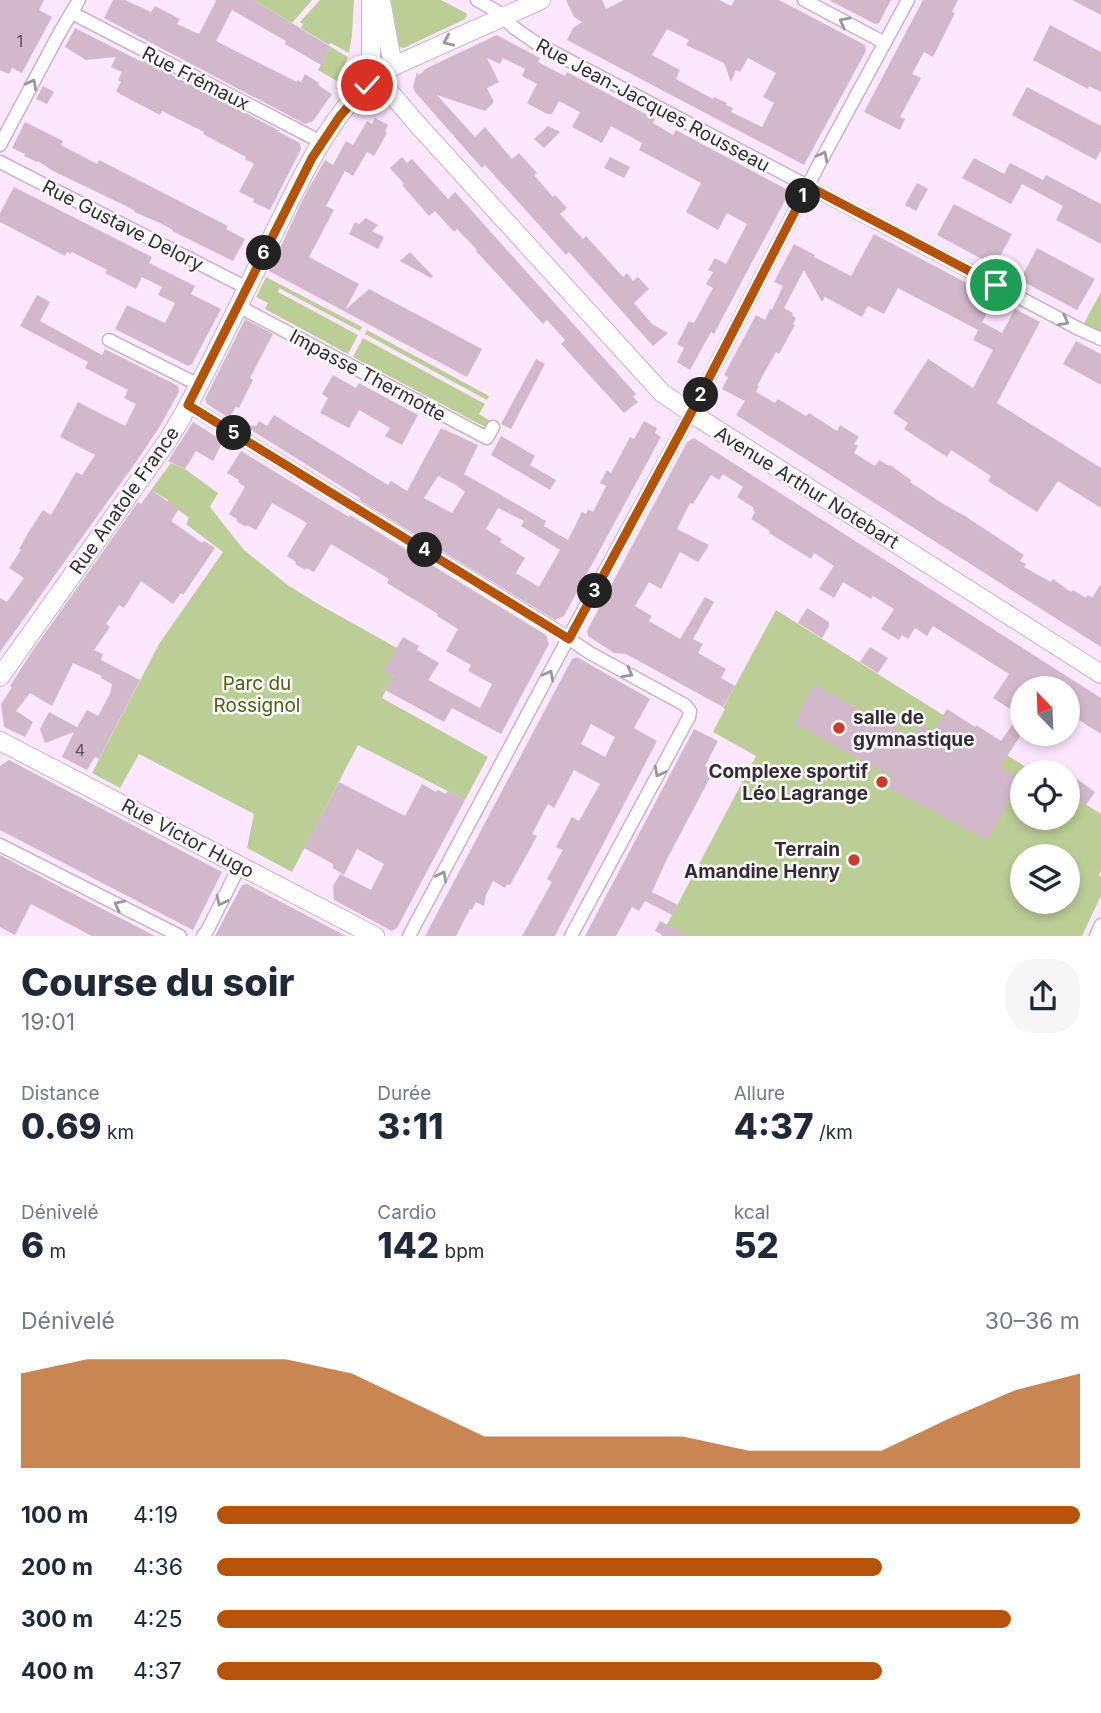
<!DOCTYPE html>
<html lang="fr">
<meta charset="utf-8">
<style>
body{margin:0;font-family:Inter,sans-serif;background:#f6f6f7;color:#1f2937;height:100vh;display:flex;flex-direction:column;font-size:26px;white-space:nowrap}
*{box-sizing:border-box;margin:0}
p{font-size:23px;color:#747a83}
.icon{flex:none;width:38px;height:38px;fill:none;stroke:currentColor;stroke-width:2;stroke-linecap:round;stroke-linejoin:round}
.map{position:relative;height:936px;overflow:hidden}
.panel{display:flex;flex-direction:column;background:#fff;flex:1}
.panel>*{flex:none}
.needle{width:46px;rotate:337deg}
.fabs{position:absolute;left:1010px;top:676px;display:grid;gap:14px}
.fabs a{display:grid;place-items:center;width:70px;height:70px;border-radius:50%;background:#fff;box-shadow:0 4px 10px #0003;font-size:35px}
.pin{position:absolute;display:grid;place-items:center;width:60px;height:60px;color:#fff;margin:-30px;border:4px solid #fff;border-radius:50%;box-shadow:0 2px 7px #0007}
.km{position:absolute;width:35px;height:35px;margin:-18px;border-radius:50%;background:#222;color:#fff;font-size:19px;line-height:35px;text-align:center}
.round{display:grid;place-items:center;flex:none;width:74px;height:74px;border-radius:28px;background:#f6f6f7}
.summary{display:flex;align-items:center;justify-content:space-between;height:119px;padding:0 21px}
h1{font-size:38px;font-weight:800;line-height:52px}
.figures{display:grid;grid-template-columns:repeat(3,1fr);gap:10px;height:119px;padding:7px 21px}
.figures div{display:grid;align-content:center}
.figures b{font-size:35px;font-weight:800}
.figures small{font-size:19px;font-weight:400}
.figures p{font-size:19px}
.chart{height:196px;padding:14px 21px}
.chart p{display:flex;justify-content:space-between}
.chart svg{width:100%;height:126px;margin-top:7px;fill:#b45309;opacity:.7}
ul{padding:0 21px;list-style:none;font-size:23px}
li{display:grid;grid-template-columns:112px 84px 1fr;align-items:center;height:52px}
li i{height:18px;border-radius:9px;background:#b45309}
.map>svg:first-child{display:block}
</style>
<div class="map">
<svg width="1101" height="936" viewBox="0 0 1101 936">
<rect width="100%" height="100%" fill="#fce7fe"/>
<path fill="#bbce95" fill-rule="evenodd" d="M254,0h58l-20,23z
M320,0h34l-2,35 -3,18 -18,-10 -2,2 -28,-17 2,-4 -3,-2z
M391,0h50l25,13 1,3 -2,3 -61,29 -5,-1z
M331,47l17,10 -11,24 -19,-11z
M266,277l96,50 -2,4 -81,-43 -1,4 80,43 -10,19 -83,-45 3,-6 -12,-6z
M1101,292v39h-8l-10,-6z
M367,330l122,66 -2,4 -122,-66z
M363,338l122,66 -6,10 10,6 -4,7 -132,-70z
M171,463l14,6 33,24 -8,14 34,43 45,36 31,19 77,43 -13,23 9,5 -11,22 106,59 -23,43 -107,-55 -66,127 -45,-24 7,-34 -115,-60 -19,34 -28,-15 67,-129 64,-92 -37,-28 3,-6 -21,-16v-2l-17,-10z
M776,610l258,162h-12v45h46v-24l33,21v57l-2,4 2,2v19l-19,40h-421l95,-180 -43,-24 12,-23 -2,-1 5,-9zM1022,856h46v45h-46z"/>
<path fill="#d1b8ca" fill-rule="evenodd" d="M0,0h44l-5,10 13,7 -30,56 -10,-5 -3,6 -9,-4z
M113,0h12l26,12 4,-6 25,13 -3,5 22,10 17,-33 -1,-1h39l77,47 -10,18 -36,-21 1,-3 -54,-31 -16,31 81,41 1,-2 3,2 4,-8 14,9 -1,2 14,9 -19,27 -8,3 -201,-106z
M566,0h36l4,9 18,-9h95l12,6 4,-6h44l86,45 1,6 -62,114 -237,-125 6,-12 9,-6 -8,-5zM667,29l22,11 -3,5 38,18 7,19 5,-12 4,2 8,-14 28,15 -13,24 11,6 -12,24 -31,-15 2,-4 -7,-3 1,-2 -13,-6 -1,2 -37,-20 4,-9 -28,-15z
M829,0h62l-12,23 -4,1z
M923,0h35l-6,12 3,1 -22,44 -9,-5 -12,22 9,4 -21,39 5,2 -5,11 -36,-18z
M1072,0h29v15z
M1050,25l51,27v40l-12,-6 -1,3 -55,-29z
M75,28l67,34 1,-2 137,71h-3l23,12 1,6 -31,61 -17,-8 1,-3 -15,-7 15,-28 -9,-5 1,-2 -43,-23 1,-2 -42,-21 -2,4 -40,-21 -4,-3 5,-9 -3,-2 4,-8 -11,-5 5,-10 -30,3 -21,-13z
M497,35l43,23 -2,4 27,14 2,-4 88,47 -2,4 20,12 3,-5 110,59 2,6 -29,54 -45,85 -3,-2 -21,38 -13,-8 7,-14 -7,-4 12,-23 5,2 19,-35 -7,-4 7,-12 -5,-2 7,-12 11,6 21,-40 -20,-11 -9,17 -32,-18 15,-29 -62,-33 3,-7 -31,-17 -9,17 -30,-16 8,-15 -21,-11 -7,13h-5l-20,-11 10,-19 -15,-8 3,-7 -22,-11 -3,6 -13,-6 12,24 -12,6 7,14 -9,9 -48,-16 38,42 10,-10 27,32 7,-6 18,20 -3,2 19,22 2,-2 12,13 -7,6 23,25 3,-3 37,41 4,-4 6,8 5,-4 11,12 -15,14 18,21 16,9 -15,13 -84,-94 -3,3 -81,-90 -3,3 -67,-76 -2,-5 4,-15 2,3 8,-7z
M43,86l11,6 -7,12 -11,-5z
M1027,87l74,39v24l-5,10 -84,-45z
M375,118l13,7 -3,6 2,2 -13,23 -7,-4 -14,24 -8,-5 -19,35 8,4 -25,47 50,27 -14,26 24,-21 113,60 -15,28 -198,-106 36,-76 20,-35 8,5 13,-24 7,4 14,-24 5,3z
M25,122l38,19 -2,4 36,19 2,-4 129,66 -2,3 19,10 -12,22 -61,-30 1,-1 -13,-7 -26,-11 1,-1 -13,-7 -69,-33 -15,-10 -1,1 -13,-6 1,-2 -13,-6z
M548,126l12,6 -16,16 -10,-9z
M402,157l5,6 5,-4 36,40 7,-7 181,202 -3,3 5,5 -14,11 -63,-69 4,-4 -18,-20 -4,4 -67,-73 1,-1 -20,-21 -3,3 -19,-21 -6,5 -27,-31 2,-1 -14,-16z
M610,157l20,10 -6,11 -20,-10z
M974,158l30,16 6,-11 33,17 3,-5 55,29v40l-45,-24 7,-14 -41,-22 -11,20 -49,-26z
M917,183l11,6 -12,22 -11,-6z
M14,187l138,70 -3,6 46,23 -4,8 30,15 -29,55 -4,2 -73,-37 12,-24 38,18 10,-20 -17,-8 4,-8 -20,-10 -6,12 -31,-16 2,-3 -35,-18 -1,2 -4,-2 -2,4 -65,-34v-9z
M954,204l58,30 -17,32 -58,-31z
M366,218l12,7 -6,6 12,6 -6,12 -29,-15 6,-12 4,2z
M874,234l121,64 -17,32 -80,-42 -14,26 -16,-8 -6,11 -37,-20 -3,5 -18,-32 -20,38 9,5 -1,2 4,3 -3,6 2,1 -16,29 -3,-2 -19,34h2l-3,6 19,11 3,-4 28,17 3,-3 28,18 3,-6 19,12 -5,7 4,2 -4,7 21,13 4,-6 10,6 1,-1 21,15 -1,2 35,23 20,11 59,39 -4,6 6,3 -2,3 27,15 2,-3 18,13 2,-2 13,8 2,-3 4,3 9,-14v63l-365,-232 9,-14 -23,-12 6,-12 -4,-2 32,-60 9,5 5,-11 2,1 11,-24 -9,-4 20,-38 21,11 -1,2 37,19z
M1037,248l58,31 -18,31 -57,-30z
M410,252l23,24 -2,2 -31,-17z
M37,295l13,7 -10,19 62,34 3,-6 73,37 1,6 -19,34 -24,36 -136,190v-54l7,4 17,-24 -15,-10 12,-18 -2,-1 9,-16 15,-23 8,5 25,-43 6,3 13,-20 -35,-18 18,-35 47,24 11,-22 -12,-6 4,-8 -43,-22 3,-6 -68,-36z
M1015,309l25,13 -43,81 104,65v40l-43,-27 -21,31 -49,-31 3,-5 -40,-26 -4,7 -43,-28 4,-6 -15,-10 35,-54 45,29 20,-38 -20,-10 9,-18 20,11z
M245,319l28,15 -23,44 3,2 -14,28 -3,-1 -7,11 -22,-14 -2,-5z
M1076,341l25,13v31l-38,-21z
M536,359l9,5 -34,65 -10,-5z
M333,375l23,13 3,-5 59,32 -16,30 -17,-9 5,-8 -31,-18 -10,18 -29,-15 8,-15 -6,-4z
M274,415l114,70 3,-4 16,10 34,-63 37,17 -14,29 82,47 -2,5 24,14 14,-28 4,2 2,-5 5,3 13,-26 -6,-3 7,-13 4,3 19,-36 4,2 10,-18 13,7 -2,5 6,4 -97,179 -9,4 -196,-120 1,-2 -117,-73 13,1 3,-5 8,5zM438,476l18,9 9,7 -13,21 -28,-15zM498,508l26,13 -3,5 39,24 -21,37 -23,-14 9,-15 -25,-16 2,-3 -16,-10z
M193,422l30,19 -10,20 -17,-10 -11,18 -17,-8z
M501,436l34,20 -5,9 26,15 -6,10 -59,-35z
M694,438l407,260v36l-25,-16 -8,12v-42h-46v45l-22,34 21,12 -34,61 -100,-53 6,-10 -99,-54 20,-38 99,53 7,-13 13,6 14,-22 28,18 1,-2 25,16 18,-26 -26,-17 16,-24 -76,-48 -6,10 -12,-8 -7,11 -6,-4 -3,5 -18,-11 13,-20 -21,-13 -2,3 -28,-17 -9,16 -15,-9 15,-23 -20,-13 -3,6 -42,-26 1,-2 -19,-12 4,-7 -2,-2 1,-2 -17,-11 6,-10 -20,-13 -4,6 -8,-5 -18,29 -3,-1 -13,26 32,16 -10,16 -1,1 -18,-10 -19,37 -12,-7 -14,24 17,10 -3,5 31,18 25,-42 9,5 -21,37 10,5 -5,9 28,16 -5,9 14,8 -12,21 -97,-53 -12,-1 -26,-17 -1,-5 100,-189z
M241,451l108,66 1,-2 196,120 3,9 -48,90 -49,-26 -8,14 -59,-32 8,-14 -10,-5 20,-34 16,9 -2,4 22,13 -11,17 52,28 12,-24 -24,-13 3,-6 -25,-14 12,-22 -21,-13 1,-2 -51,-31 2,-4 -58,-35 -17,28 -8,-4 -1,2 -10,-6 1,-2 -9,-6 20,-33 -35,-20 -16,27 -9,-5 -1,2 -10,-6 1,-2 -8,-5 16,-27 -7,-5 1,-2 -12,-7z
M151,490l28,19 -8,12 31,22 2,-2 11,7 -32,47 -2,-2 -8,11 -32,-23 -17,27 -5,-3 -13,19 4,3 -16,23 9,4 -2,6 39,20 -41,79 -4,-2 -8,13 -25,-13 12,-25 -29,11 -5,-14 9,-17 28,15 10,-17 11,6 12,-22 2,-10 -11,-6 1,-2 -29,-13 -21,43 -22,-13 -14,18 17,11 -8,15 -21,-10 -3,-24h1l10,-16 -2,-1 21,-33 107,-151 3,2z
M807,608l22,14v4l-7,12 -24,-15z
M870,647l18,11 -10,15 -18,-11z
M577,657l73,42 -16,29 23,13 -102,195h-33l30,-54 -5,-3 16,-29 -7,-3 16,-30 7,4 21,-37 -26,-14 -20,38 -6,-4 -16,30 5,2 -27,49 -3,-1 -2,4 -12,-7 -7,14 -2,11 -8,-4 -4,8 -2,-1 -14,27h-31l147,-277zM591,724l24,13 -10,20 -24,-13z
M694,729l24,12 -13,25 5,3 -1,3 3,2 -46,87 -14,31 26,13 -6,10 -27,-14 -6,10 -7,-4 -16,29h-31z
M9,760l213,112 -29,58 -193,-100v-64z
M1077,779l18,13 -9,13 -18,-12z
M339,782l66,34 17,-32 14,8 2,-2 8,4 2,-3 17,9 -68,128 -5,3 -58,-31 -1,-14 7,-12 31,16 13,-26 -27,-15 -13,26 -11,-7v-4l-29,-16z
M0,855l66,35 89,46h-63l-61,-32 -16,31 -15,-8z
M247,884l53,28 46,24h-131l27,-51z
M660,921l29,15h-25l-9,-5z"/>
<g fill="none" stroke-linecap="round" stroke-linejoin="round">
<defs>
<path id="street" d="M477,0l21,12 15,15 23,16 543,286 22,10
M804,0l81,43
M72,13l249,129
M0,145l60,-113 19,-32
M0,162l247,126
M238,306l249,132 6,-11
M109,340l90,45
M188,405l366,224 36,24 95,52 5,6 -1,6 -118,219
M0,845l180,91
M203,936l4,-5 33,-66
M409,936l148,-277 134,-246 126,-245 91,-168
M1096,936l5,-11"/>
<path id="secondary" d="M371,0v58l5,18 42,49 244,268 40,27 399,254
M381,0l12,66
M0,677l168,-237 15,-25c31,-57 59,-117 88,-176 28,-56 62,-136 116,-170l154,-69
M0,741l375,195"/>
</defs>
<use href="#street" stroke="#c8b4ca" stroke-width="15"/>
<use href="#secondary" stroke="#c8b4ca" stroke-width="20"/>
<use href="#street" stroke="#fff" stroke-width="12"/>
<use href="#secondary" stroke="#fff" stroke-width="18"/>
</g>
<defs><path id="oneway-chevron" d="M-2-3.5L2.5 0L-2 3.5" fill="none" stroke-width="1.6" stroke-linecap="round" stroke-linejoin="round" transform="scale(1.75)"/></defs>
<g stroke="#9a969a">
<use href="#oneway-chevron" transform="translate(844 22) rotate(-152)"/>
<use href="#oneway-chevron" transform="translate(448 41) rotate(156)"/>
<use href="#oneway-chevron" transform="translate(32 84) rotate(-62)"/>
<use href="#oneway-chevron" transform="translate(823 156) rotate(-62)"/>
<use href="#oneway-chevron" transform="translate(1064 321) rotate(28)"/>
<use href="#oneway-chevron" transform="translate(628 673) rotate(29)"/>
<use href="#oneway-chevron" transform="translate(549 675) rotate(-62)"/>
<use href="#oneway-chevron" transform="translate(659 772) rotate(118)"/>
<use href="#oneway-chevron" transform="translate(442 876) rotate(-62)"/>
<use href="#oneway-chevron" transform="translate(221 901) rotate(116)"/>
<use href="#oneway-chevron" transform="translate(119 905) rotate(-153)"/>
</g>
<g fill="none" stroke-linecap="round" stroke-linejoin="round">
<defs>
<path id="route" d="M367,85l-27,31 -28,42 -124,247 381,234 122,-226 117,-227 188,99"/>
</defs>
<use href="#route" stroke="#fff" stroke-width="14"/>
<use href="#route" stroke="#b45309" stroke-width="9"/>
</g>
<g fill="#c93c2f" stroke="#fcfcfc" stroke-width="2.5">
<circle cx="839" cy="728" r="7"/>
<circle cx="882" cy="782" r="7"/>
<circle cx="854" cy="860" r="7"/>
</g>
<g text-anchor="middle" stroke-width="5" stroke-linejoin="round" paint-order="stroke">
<g font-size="16" fill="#5b4f5a">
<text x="20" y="47">1</text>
<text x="80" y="756">4</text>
</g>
<g font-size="19" fill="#342c35" stroke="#fcfcfc">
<text transform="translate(196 78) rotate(27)" y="7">Rue Frémaux</text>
<text transform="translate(653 105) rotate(28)" y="7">Rue Jean-Jacques Rousseau</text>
<text transform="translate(123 225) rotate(27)" y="7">Rue Gustave Delory</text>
<text transform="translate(368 375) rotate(28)" y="7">Impasse Thermotte</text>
<text transform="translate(807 487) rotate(32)" y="7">Avenue Arthur Notebart</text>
<text transform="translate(124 500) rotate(-55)" y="7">Rue Anatole France</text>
<text transform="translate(188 838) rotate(28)" y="7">Rue Victor Hugo</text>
</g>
<g font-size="19" fill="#4c5f12" stroke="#fcfcfc">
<text x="257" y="690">Parc du<tspan x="257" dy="22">Rossignol</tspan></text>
</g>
<g font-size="19" font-weight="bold" fill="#342c35" stroke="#fcfcfc" text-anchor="end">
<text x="853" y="724" text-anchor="start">salle de<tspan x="853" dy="22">gymnastique</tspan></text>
<text x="868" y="778">Complexe sportif<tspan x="868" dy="22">Léo Lagrange</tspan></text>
<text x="840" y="856">Terrain<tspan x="840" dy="22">Amandine Henry</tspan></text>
</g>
</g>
</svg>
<div class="fabs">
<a><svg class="needle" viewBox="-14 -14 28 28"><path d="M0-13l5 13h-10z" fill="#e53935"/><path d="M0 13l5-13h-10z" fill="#747a83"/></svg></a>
<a><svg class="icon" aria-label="locate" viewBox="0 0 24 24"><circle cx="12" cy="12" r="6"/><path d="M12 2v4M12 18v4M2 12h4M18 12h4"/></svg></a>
<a><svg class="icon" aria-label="layers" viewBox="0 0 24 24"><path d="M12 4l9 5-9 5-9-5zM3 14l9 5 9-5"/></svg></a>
</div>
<div class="pin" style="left:996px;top:285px;background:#1e9e55"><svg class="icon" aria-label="arrive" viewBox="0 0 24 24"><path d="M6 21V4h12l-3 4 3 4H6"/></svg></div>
<div class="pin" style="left:367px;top:85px;background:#d93025"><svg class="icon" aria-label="check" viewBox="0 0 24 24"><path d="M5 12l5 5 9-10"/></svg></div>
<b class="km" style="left:803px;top:196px">1</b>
<b class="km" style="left:701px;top:395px">2</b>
<b class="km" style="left:595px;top:591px">3</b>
<b class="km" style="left:425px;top:550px">4</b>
<b class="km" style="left:234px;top:433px">5</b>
<b class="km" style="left:264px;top:253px">6</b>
</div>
<section class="panel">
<div class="summary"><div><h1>Course du soir</h1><p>19:01</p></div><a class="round"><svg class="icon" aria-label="share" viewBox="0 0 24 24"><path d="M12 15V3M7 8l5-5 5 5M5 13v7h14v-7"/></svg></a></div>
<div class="figures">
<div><p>Distance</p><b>0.69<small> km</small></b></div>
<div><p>Durée</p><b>3:11</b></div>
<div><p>Allure</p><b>4:37<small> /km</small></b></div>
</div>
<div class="figures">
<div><p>Dénivelé</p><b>6<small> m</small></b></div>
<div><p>Cardio</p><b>142<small> bpm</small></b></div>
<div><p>kcal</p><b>52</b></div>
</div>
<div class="chart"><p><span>Dénivelé</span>30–36 m</p>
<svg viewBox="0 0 160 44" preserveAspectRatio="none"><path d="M0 44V11L10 6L20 6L30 6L40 6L50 11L60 22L70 33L80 33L90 33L100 33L110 38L120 38L130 38L140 27L150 17L160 11V44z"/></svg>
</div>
<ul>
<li><b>100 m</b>4:19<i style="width:100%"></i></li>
<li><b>200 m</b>4:36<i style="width:77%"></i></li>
<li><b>300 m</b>4:25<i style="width:92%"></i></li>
<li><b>400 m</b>4:37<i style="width:77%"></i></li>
</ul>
</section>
